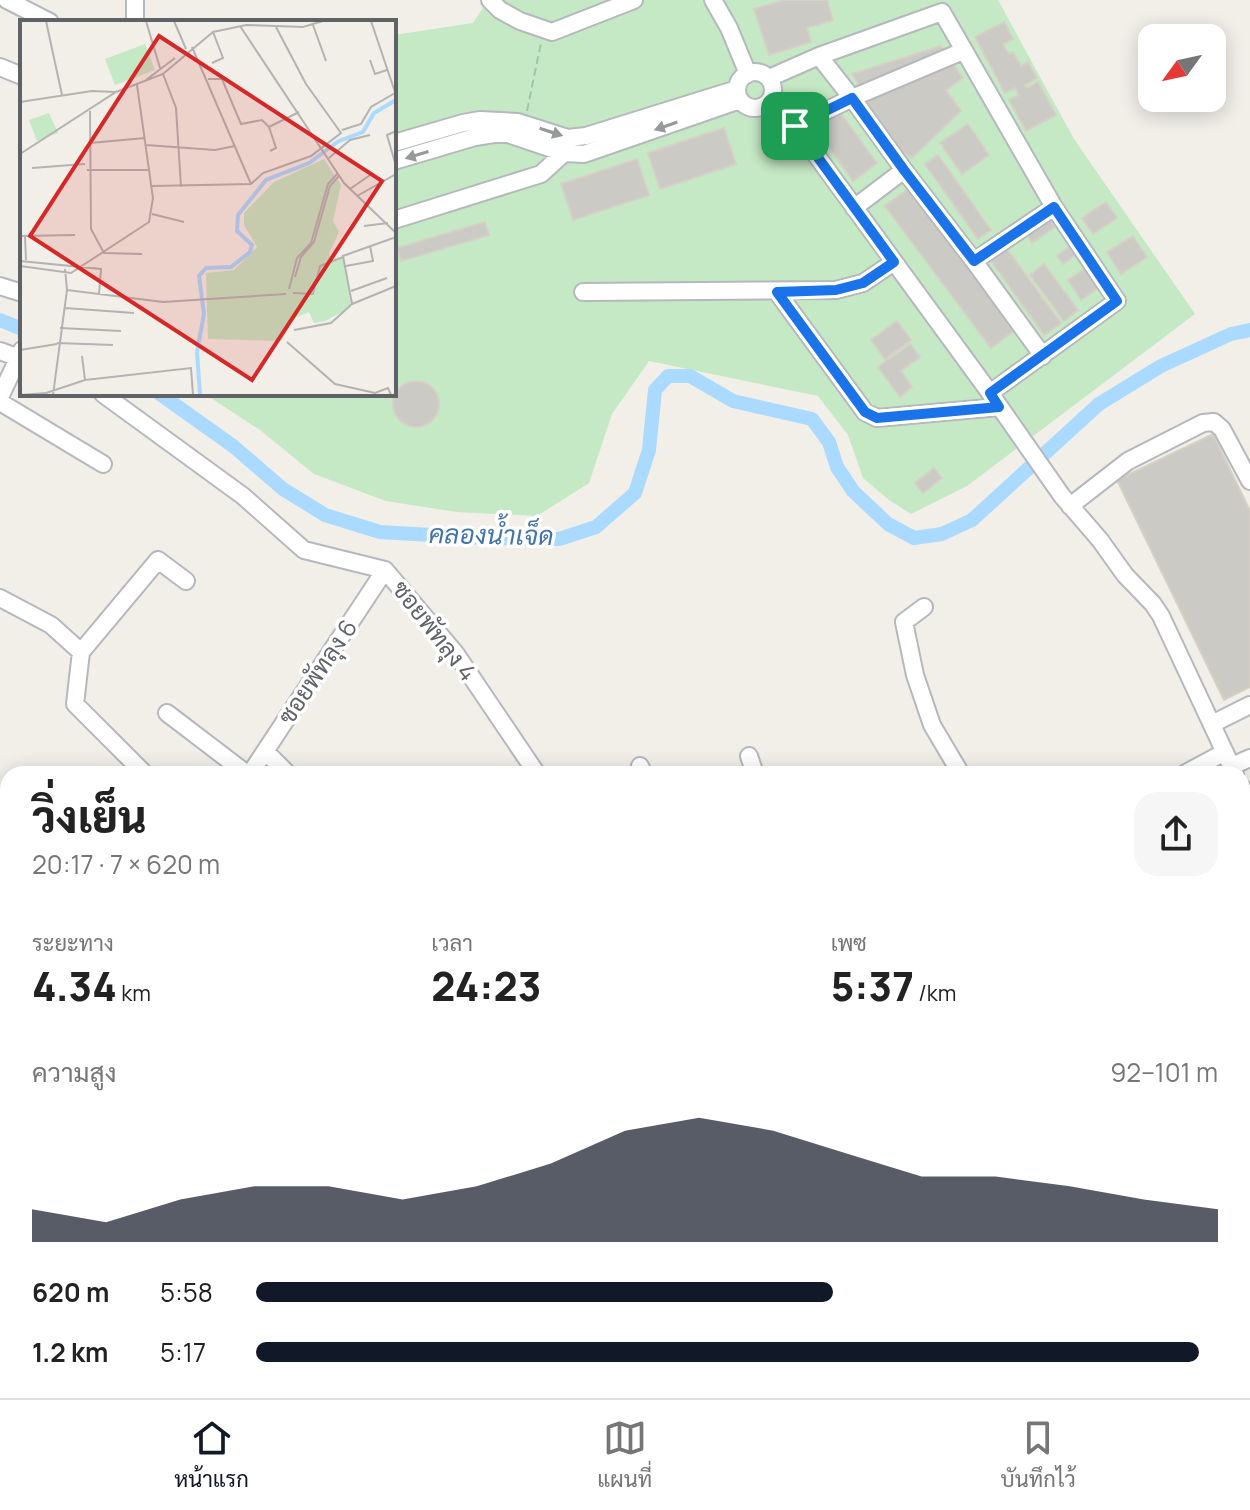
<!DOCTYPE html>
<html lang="th">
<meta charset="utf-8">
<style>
body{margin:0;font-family:Manrope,Sarabun,sans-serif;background:#f6f6f6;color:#222;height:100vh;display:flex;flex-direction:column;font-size:30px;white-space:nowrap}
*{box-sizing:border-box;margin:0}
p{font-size:26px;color:#767676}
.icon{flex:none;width:44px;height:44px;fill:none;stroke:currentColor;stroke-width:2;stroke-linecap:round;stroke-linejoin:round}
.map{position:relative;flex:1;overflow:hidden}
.details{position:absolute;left:0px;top:766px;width:1250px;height:632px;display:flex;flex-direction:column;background:#fff;border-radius:24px 24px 0 0;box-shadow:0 4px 20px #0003}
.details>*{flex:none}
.needle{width:52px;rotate:237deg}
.fabs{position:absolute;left:1138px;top:24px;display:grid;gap:16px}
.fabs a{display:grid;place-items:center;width:88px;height:88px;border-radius:16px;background:#fff;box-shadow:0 4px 20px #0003;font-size:40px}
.pin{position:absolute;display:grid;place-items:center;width:68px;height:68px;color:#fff;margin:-34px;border-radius:16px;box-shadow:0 4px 12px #0006}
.round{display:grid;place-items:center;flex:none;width:84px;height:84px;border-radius:24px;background:#f6f6f6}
.head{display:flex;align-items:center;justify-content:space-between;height:136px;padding:0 32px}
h1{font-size:44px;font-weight:800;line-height:60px}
.metrics{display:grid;grid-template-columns:repeat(3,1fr);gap:12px;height:136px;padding:8px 32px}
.metrics div{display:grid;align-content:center}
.metrics b{font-size:40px;font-weight:800}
.metrics small{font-size:22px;font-weight:400}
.metrics p{font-size:22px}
.chart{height:224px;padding:16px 32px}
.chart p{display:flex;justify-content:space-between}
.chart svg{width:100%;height:144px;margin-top:8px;fill:#111827;opacity:.7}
ul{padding:0 32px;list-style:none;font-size:26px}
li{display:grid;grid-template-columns:128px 96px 1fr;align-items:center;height:60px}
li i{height:20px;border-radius:10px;background:#111827}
.menu{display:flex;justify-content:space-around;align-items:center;height:112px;border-top:2px solid #e0e0e0;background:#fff;font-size:22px;color:#767676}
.menu a{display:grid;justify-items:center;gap:4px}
.menu .active{color:#111827}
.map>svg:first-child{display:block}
</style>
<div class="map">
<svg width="1250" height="1398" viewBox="0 0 1250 1398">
<rect width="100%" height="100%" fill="#f1efe8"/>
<path fill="#fef7e0" d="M361,1390h85l-16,8h-58z"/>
<path fill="#e1ded6" d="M974,1390h217l5,8h-216z"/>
<path fill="#c5e8c5" d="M488,0h510l76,139 121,175 -228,172 -56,28 -22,-14 -26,-22 -15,-43 -30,-39 -169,-35 -37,53 -23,69 -52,33 -80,-4 -71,-11 -72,-27 -54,-44 -55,-36h189v-359l79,-12z
M107,1390h151l11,8h-168z"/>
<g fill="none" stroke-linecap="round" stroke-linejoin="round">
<path stroke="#aadaff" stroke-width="14" d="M0,320l22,9
M160,394l73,52 50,43 42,26 55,17 104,6 75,1 37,-12 39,-34 14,-43 6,-60 13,-14h22l43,25 79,18 17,23 8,25 16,24 35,33 26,14 28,-4 30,-14 127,-116 62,-38 70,-32 19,-4"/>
</g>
<path fill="#cccac5" stroke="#d6d1c6" stroke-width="2" d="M784,0h43l6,20 -26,8 4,14 -42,13 -15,-46z
M1004,22l9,17 -10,5 6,10 4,-2 8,14 7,-4 9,16 -12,7 2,3 11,-6 18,33 -30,16 -17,-31 10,-5 -4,-7 -10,5 -30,-56z
M941,46l5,8 -86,32 -8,-12z
M953,64l10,14 -17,12 15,21 -49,47 -13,-8 -27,-34 -6,-15z
M839,111l38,52 -24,18 -38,-53z
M968,124l21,31 -27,19 -22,-31z
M724,128l12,36 -76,25 -12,-36z
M938,155l53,75 -13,9 -53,-75z
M637,159l12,36 -76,25 -12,-36z
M909,188l106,142 -24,18 -106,-142z
M1106,202l11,16 -24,16 -11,-16z
M1048,216l7,11 -23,16 -7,-11z
M485,222l4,13 -88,26 -4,-13z
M1133,236l14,21 -26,17 -14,-22z
M1005,246l56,77 -17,12 -55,-77z
M1070,246l6,9 -13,9 -6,-8z
M1044,264l34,46 -14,11 -34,-46z
M1087,267l14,19 -20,14 -13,-20z
M897,321l14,19 -26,19 -14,-19z
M910,344l10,13 -19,14 11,16 -12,10 -22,-30z
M393 404a23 23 0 1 1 46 0a23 23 0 1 1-46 0Z
M1213,434l37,77v176l-26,13 -107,-220z
M934,468l8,10 -19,15 -8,-10z"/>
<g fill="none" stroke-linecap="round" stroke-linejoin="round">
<defs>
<path id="minor" d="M7,0l43,22
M490,0l10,10 20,11 32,11 82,-32
M713,0l16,28 19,46
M135,22v-22
M819,56l33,42 52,72 70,91 69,95
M0,67l22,9
M737 90a18 18 0 1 1 36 0a18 18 0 1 1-36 0Z
M769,78l50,-22 123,-44 112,195 63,94 -127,92
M773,96l217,297 72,103 38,44 25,35 28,29 8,12 74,158
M795,126l57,-28 111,-47
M394,143l69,-20 17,-3 38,2 50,16 18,-2 151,-47
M394,161l81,-24 19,-3h14l56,19 20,1 156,-54
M854,208l50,-38
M394,220l147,-46 23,-21
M974,261l80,-54
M0,286l22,7
M583,292l253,-2 27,-7 31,-21
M777,292l88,120 12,6 122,-11
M0,351l22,8
M103,394l140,102 61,54 81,20 71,84 81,120
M0,397l22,-47
M0,402l103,62
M1070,506l58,-45 75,-38 11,-1 8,7 28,52
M0,598l51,27 30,27 -6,52 70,70
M924,607l-20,15 11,53 17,50 29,49
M81,652l77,-92 28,21
M167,713l80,61
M1212,724l38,-19
M265,751l23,23
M749,756l6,18
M640,766l4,8
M1232,766l18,-8
M250,774l135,-204
M1184,774l41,-22
M1242,788l8,16
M1242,901l8,-5
M1242,960l8,-4
M8,999v23
M1242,1086l8,7
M0,1116l8,-12
M564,1390l2,8
M796,1390l6,8
M1061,1390l6,8
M1238,1390l5,8
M70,1398l7,-8
M679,1398l18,-8"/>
<path id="major" d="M0,1233l8,2
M0,1250l8,3
M322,1390l11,8"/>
</defs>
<use href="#minor" stroke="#b5b8bc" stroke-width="20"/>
<use href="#major" stroke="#f2c960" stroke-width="24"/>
<path stroke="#9cc7a9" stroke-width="2" stroke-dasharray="8 4" stroke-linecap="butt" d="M527,111l14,-68"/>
<use href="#minor" stroke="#fff" stroke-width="16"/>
<use href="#major" stroke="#fff2af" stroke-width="20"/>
</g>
<defs><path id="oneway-solid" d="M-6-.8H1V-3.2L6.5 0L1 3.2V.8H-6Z" transform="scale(2)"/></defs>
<g fill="#979a9d">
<use href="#oneway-solid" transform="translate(666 126) rotate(161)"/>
<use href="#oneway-solid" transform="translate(551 132) rotate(18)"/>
<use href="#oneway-solid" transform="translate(417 155) rotate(163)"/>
</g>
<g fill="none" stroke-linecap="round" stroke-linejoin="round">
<defs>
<path id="route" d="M852,98l52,72 70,91 80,-54 63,94 -127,92 9,14 -122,11 -12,-6 -88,-120 59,-2 27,-7 31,-21 -99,-136z"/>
</defs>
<use href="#route" stroke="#fff" stroke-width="16"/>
<use href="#route" stroke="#1a73e8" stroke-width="10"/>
</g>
<g text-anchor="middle" stroke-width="7" stroke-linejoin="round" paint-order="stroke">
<g font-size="24" fill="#5f6368" stroke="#fff">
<text transform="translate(434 631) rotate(52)" y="8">ซอยพัทลุง 4</text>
<text transform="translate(318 672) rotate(-56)" y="8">ซอยพัทลุง 6</text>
</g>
<g font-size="26" font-style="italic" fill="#4174aa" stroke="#fff">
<text transform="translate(491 535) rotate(1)" y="9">คลองน้ำเจ็ด</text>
</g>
</g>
<g transform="translate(20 20)">
<rect width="376" height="376" fill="#f1efe8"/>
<path d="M125,24l10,26 -40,15 -10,-26zM29,93l9,20 -21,8 -8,-21zM304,139l17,26 -8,36 6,11 -10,22 4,8 10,-4 8,49 -26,14 -11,2 -5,-11 -17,7 -10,22 -74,-2 -2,-66 28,-3 23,-23 -13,-22v-12l30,-31z" fill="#c5e8c5"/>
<path fill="none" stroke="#aadaff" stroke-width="4" d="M180,375l-3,-43 7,-38 -5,-38 7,-8 25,-1 19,-15 2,-7 -15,-14 1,-16 28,-35 43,-17 30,-22 24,-9 11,-19 22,-13"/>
<path fill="none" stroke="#b3b3b1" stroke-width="2" d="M26,1l16,74M126,1l14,47M154,1l12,28M351,1l25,74M293,5l13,36M220,6l104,157 52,50M172,27l59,137M350,40l5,14 12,-4M192,43l11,-5 -10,-26M143,54l13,34 5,79M188,59h14l19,45 21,-4 7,7 30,-15M126,60l29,-22M0,82l72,-11 24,1M70,91l1,118 13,24 38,1M249,107l7,21 -6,3M322,110l19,-6 10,-17 24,-14M376,111l-9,4 9,31M70,123l55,-5M126,125l69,5 20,-4M0,134l96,-62 47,-18 50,-42 33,-7 57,2 20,-6M309,138l21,-18 20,-5M12,148l53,-4M67,150h61M132,166l99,-2 12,-11 48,-17 30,-23 -35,-49 -30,-57M330,169l23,-16M337,176l39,-22M132,194l32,8M344,206l24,-3M0,216l55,-1M5,216l1,24M376,217l-53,19 9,48 44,-18M0,241l81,8 -2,25M0,246l51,7 78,-51 4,-24 -16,-113M326,246l27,-5 -3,-15M275,257l6,-20 13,-15 16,-56 9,-10M269,269l8,-31 14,-15 17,-59 10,-11M47,270l96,12 123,-8M331,271l36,-13M273,273l20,1 7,-28 23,-9M45,288l69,5M40,308l61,3M274,310l37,-7 21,-19M267,322l48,42 40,9 13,-5 3,7M37,323l56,2M0,330l37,-6M62,336l3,24M0,375l26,-2 39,-13 106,-12 2,27M33,375l14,-105 -2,-21"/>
<path fill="#d62828" fill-opacity="0.15" stroke="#d62828" stroke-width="4" d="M139,16l223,145 -130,199 -222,-144z"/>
<rect width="376" height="376" fill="none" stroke="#5f6368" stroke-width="4"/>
</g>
</svg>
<div class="fabs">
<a><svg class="needle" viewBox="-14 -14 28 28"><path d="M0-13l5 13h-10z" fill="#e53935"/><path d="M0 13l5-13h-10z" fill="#767676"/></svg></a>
</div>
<div class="pin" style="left:795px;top:126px;background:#1e9e55"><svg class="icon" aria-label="arrive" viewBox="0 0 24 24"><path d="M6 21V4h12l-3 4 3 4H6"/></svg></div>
<section class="details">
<div class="head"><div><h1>วิ่งเย็น</h1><p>20:17 · 7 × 620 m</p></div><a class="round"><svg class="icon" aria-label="share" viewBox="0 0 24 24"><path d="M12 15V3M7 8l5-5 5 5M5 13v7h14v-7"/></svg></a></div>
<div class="metrics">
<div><p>ระยะทาง</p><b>4.34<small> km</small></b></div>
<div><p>เวลา</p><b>24:23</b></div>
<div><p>เพซ</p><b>5:37<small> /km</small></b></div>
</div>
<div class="chart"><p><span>ความสูง</span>92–101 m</p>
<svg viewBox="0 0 160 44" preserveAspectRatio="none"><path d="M0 44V34L10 38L20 31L30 27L40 27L50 31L60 27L70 20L80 10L90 6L100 10L110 17L120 24L130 24L140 27L150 31L160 34V44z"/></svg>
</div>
<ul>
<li><b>620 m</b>5:58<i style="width:60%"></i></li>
<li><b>1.2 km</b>5:17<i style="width:98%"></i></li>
</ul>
</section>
</div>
<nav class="menu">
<a class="active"><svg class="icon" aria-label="home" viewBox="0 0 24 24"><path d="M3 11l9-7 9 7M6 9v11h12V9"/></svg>หน้าแรก</a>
<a><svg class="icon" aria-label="map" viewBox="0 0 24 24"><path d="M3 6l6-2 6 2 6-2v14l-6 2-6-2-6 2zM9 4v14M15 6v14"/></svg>แผนที่</a>
<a><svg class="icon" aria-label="saved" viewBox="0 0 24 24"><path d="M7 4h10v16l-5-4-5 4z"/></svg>บันทึกไว้</a>
</nav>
